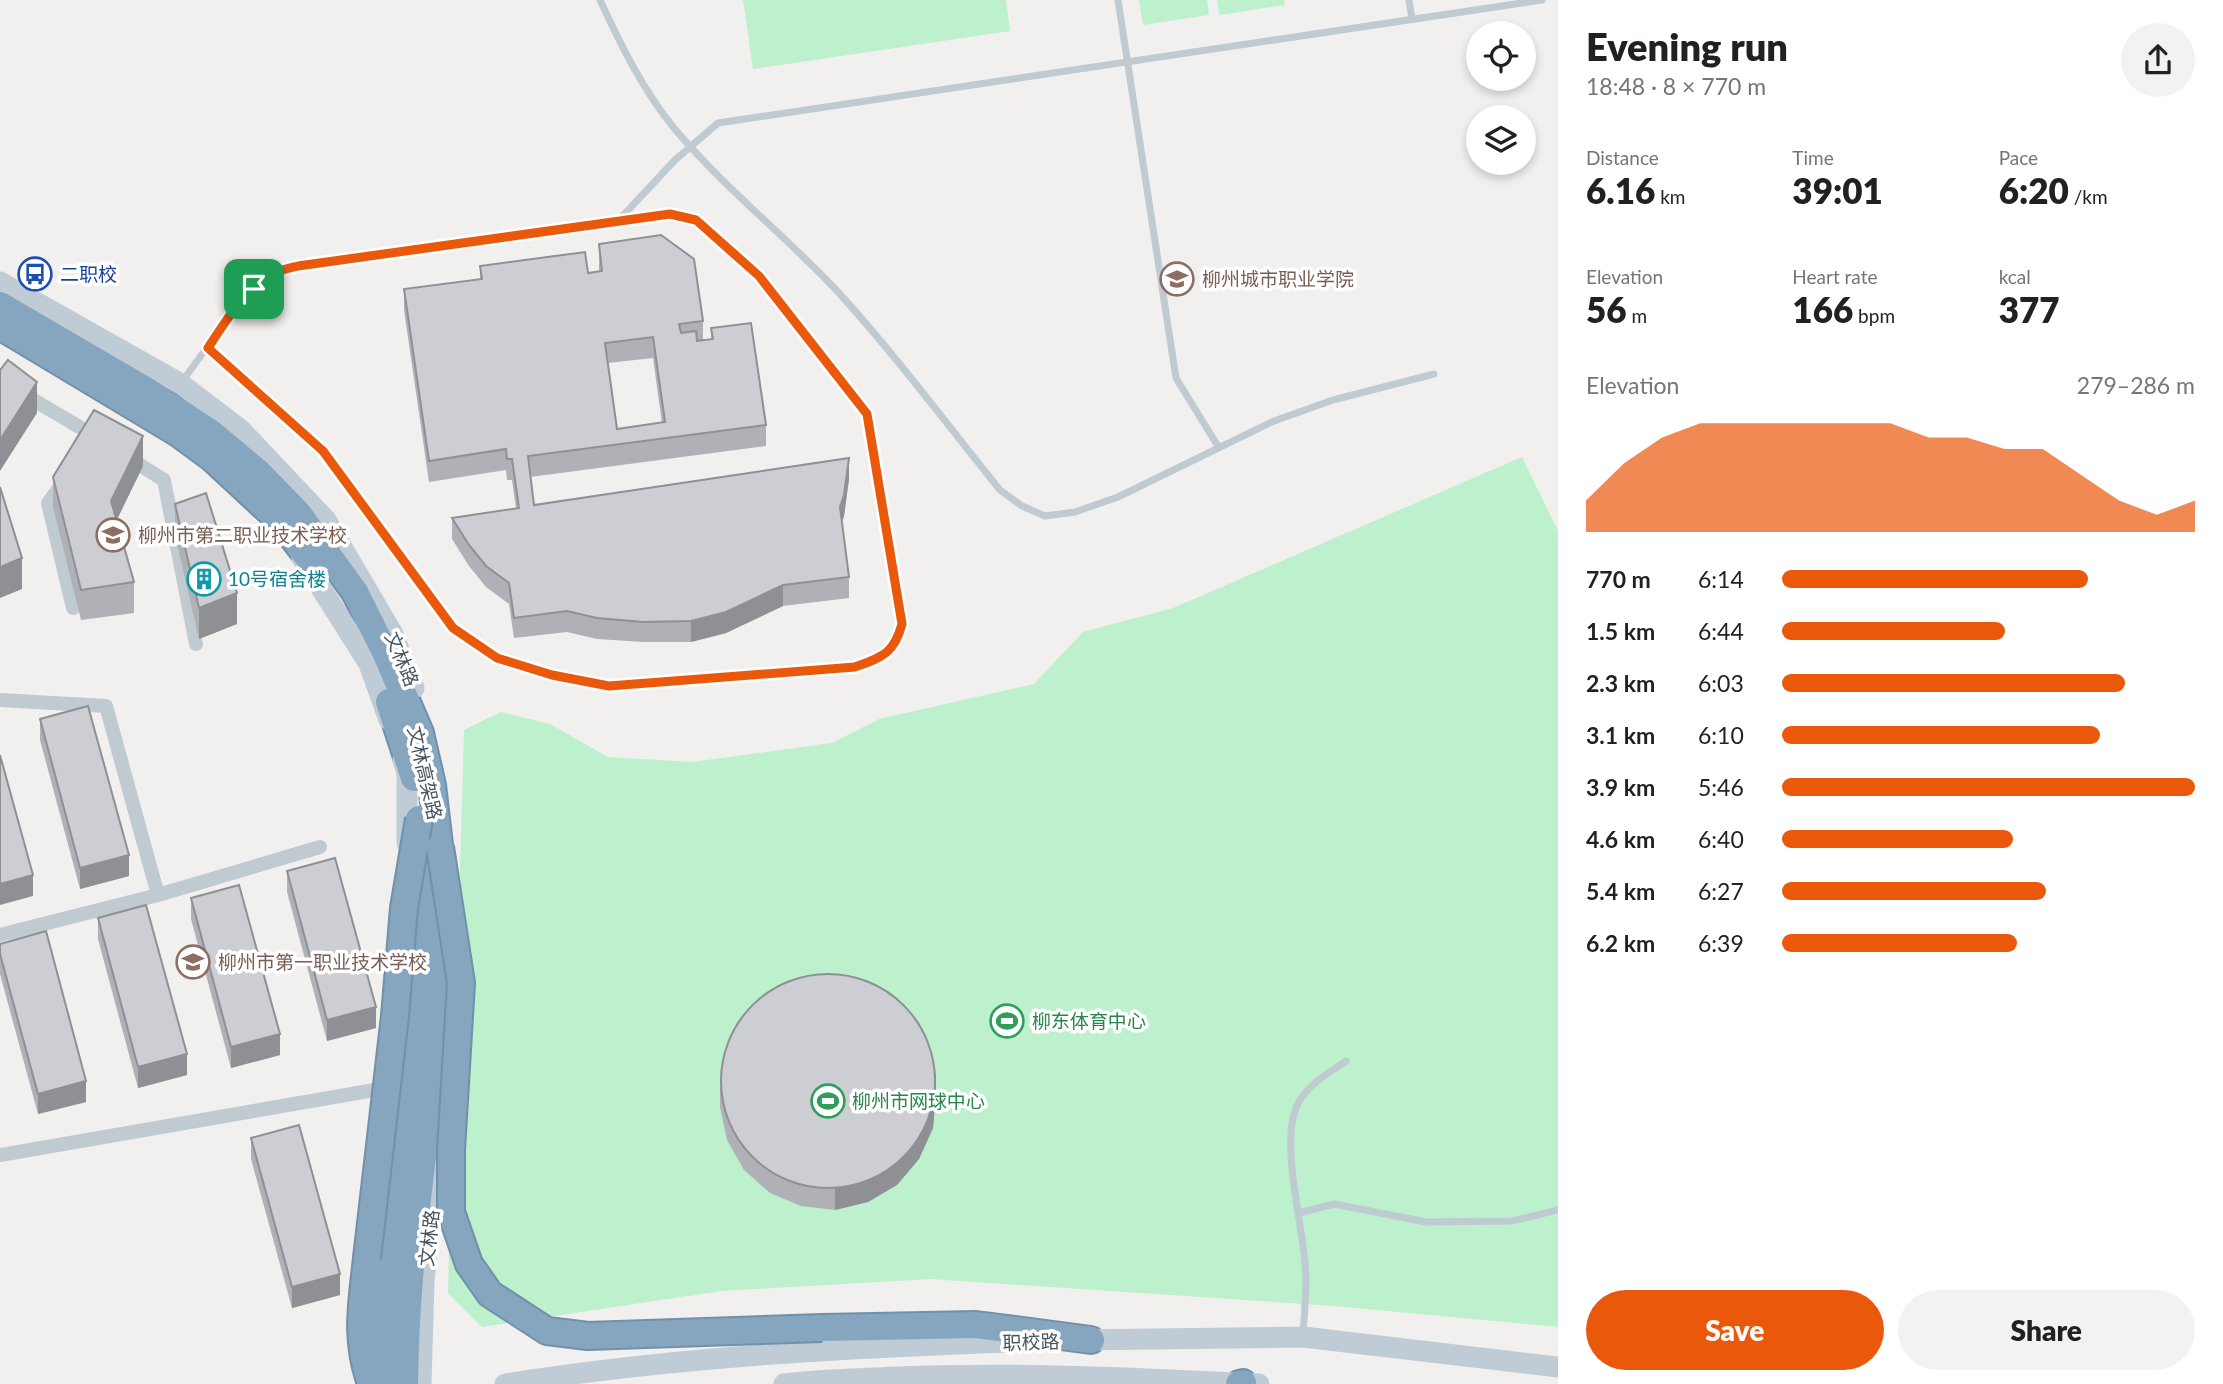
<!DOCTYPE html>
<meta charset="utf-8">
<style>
body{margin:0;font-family:Lato,"Noto Sans SC",sans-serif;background:#f2f2f2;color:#202124;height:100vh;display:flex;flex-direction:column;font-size:26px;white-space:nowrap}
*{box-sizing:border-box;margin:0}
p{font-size:23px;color:#757577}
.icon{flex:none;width:38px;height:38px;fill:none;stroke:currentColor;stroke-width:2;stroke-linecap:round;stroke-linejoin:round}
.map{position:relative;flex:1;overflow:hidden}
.side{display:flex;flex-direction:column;background:#fff;width:665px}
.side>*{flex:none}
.tools{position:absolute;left:1466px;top:21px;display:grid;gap:14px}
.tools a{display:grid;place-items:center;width:70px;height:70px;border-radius:50%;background:#fff;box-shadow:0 4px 10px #0003;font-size:35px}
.pin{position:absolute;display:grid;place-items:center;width:60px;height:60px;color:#fff;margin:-30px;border-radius:14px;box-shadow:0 4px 10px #0006}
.round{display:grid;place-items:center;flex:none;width:74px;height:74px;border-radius:37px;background:#f2f2f2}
.overview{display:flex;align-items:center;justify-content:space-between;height:119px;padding:0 28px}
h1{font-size:38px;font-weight:800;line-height:52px}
.figures{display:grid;grid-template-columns:repeat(3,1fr);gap:10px;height:119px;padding:7px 28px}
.figures div{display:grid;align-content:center}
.figures b{font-size:35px;font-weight:800}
.figures small{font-size:19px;font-weight:400}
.figures p{font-size:19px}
.chart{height:196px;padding:14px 28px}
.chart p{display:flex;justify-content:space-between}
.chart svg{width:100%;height:126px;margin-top:7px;fill:#ea580c;opacity:.7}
.button{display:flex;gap:14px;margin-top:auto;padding:14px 28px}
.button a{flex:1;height:80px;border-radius:42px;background:#ea580c;color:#fff;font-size:28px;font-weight:800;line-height:80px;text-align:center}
.button a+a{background:#f2f2f2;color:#202124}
ul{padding:0 28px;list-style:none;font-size:23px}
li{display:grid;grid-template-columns:112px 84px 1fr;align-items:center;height:52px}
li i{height:18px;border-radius:9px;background:#ea580c}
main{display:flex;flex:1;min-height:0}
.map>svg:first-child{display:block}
</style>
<main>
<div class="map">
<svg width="1558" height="1384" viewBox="0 0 1558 1384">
<rect width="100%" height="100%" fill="#f2efef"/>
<path fill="#bdf0cd" d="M743,0h263l4,31 -257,38z
M1139,0h68l2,15 -66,10z
M1217,0h67l1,5 -66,10z
M1522,457l36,74v796l-224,-21 -404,-27 -209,12 -239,36 -34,-34 16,-563 37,-18 49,12 58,33 84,5 140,-19 47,-24 155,-35 49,-52 90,-24z"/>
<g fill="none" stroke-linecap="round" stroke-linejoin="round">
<defs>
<path id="highway" d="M0,305l149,87 61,40 48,40 40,41 57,79 31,62 34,79 12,52 10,85
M0,326l178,107 34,25 67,62 39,50
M389,702l25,76
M367,1258c-5,48 -12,79 4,126
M822,1328l154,-3 115,15
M384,1384l6,-125 32,-252 3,-155 -2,-12
M405,1384c1,-153 33,-303 42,-454
M1239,1384l4,-1"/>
</defs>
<use href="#highway" stroke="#7190aa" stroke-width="30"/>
<path stroke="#bfcad1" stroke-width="7" d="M600,0c21,45 42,89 74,128 50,60 112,108 165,165 57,63 108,131 161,197l22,16 23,10 30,-4 43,-15 156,-76 59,-21 101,-26
M1118,0l58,378 43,70
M1409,0l3,19
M618,221l57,-61 43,-37 824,-123
M181,383l59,-81 30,-27 28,-9 372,-52 26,6 63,56 108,138 35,210c-8,30 -20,33 -47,43l-246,19 -57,-11 -55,-17 -44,-30 -130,-177 -115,-104
M1299,1213l35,-9 92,18 86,-1 46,-11
M1303,1336c1,-19 3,-39 3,-59 -1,-46 -26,-129 -10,-169 9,-22 31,-34 50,-47"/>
<path stroke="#bfcad1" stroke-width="14" d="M0,380l98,58
M127,457l37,23 32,164
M62,484l-14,19 25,105
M0,700l106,6 52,189
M0,935l158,-40 162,-48
M0,1155l392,-68"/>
<path stroke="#bfccd6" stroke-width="21" d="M0,282l181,102 59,45 86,91 67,114 21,54
M302,558l67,106 20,56
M403,760l4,13v70
M1075,1340l228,-3 255,30
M421,1384l3,-102 17,-172
M505,1384c175,-28 354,-37 531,-43
M784,1384c37,-5 75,-5 112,-7 121,-5 242,1 363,7"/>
<use href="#highway" stroke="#86a5bf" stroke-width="26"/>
<defs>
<path id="highway-bridge" d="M440,847l21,136 -10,167v62l18,52 21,30 57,37 41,5 234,-8
M367,1258l28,-242 9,-108 15,-89"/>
</defs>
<use href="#highway-bridge" stroke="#7190aa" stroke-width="30" stroke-linecap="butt"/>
<use href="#highway-bridge" stroke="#86a5bf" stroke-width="26"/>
</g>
<path fill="#afb1b6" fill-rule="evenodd" d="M599,244l104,77v19l8,-1v-11l55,97v21l-236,31 4,28 315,-26 -5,37 -2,6 7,55v21l-66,8 -57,27 -35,9h-48l-46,-3 -30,-7 -53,6 -5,-34 -23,-17 -17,-21 -17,-27v-21l64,-10 -4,-28h-5l-1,-10 -77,12 -25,-172v-21l76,-10v-13l108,7 11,-1zM653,358l9,65 -45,6 -9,-66z
M143,466l-27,55 18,61v31l-53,7 -28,-113v-30z
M175,504l62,120 -38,15 -24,-104z
M40,719l89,157 -49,13 -40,-149z
M287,871l89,157 -49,13 -40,-149z
M191,898l89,157 -49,13 -40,-149z
M98,918l89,157 -49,13 -40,-149z
M0,944l86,158 -48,12 -38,-140z
M720,1086l216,8 -3,34 -14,31 -22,26 -29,17 -33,8 -34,-4 -31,-13 -26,-23 -17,-30 -7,-33z
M251,1138l89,157 -48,13 -41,-149z"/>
<path fill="#8f9094" d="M37,382v31l-37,58v-31z
M143,436v30l-32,66v-31z
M849,458v21l-5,37 -4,11v-20z
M22,558v31l-22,9v-31z
M783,585v21l-57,27 -35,9v-21z
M237,593v31l-38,15v-31z
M129,855v21l-49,13v-21z
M33,875v21l-33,9v-21z
M376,1007v21l-49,13v-21z
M280,1034v21l-49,13v-21z
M187,1054v21l-49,13v-21z
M936,1073v21l-3,34 -14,31 -22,26 -29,17 -33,8v-21z
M86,1081v21l-48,12v-20z
M340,1274v21l-48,13v-21z"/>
<path fill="#ccced4" stroke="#8f9094" stroke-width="2" fill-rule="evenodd" d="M661,235l33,24 9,62 -24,3 2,9 15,-2 1,10 16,-2 -2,-11 40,-5 15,102 -238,31 6,49 315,-47 -5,37 -4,12 9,70 -66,8 -57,27 -35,9 -48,1 -46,-4 -30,-7 -53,7 -5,-35 -23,-17 -17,-21 -17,-27 67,-10 -7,-49h-5l-1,-10 -77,12 -25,-172 78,-10 -2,-13 105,-14 3,21 14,-2 -3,-27zM653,337l12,85 -48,7 -12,-86z
M8,360l29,22 -37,58v-70z
M94,410l49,26 -32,65 23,81 -53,8 -28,-113z
M0,487l22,71 -22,9z
M206,493l31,100 -38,15 -24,-104z
M88,706l41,149 -49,13 -40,-149z
M0,755l33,120 -33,9z
M335,858l41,149 -49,13 -40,-149z
M239,885l41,149 -49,13 -40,-149z
M146,905l41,149 -49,13 -40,-149z
M46,931l40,150 -48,13 -38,-140v-10z
M721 1081a107 107 0 1 1 214 0a107 107 0 1 1-214 0Z
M299,1125l41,149 -48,13 -41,-149z"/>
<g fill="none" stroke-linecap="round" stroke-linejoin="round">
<defs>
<path id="route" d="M670,214l26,6 63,56 108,138 35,210c-8,30 -20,33 -47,43l-246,19 -57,-11 -55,-17 -44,-30 -130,-177 -115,-103c15,-23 39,-62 64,-74 8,-4 18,-6 26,-8z"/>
</defs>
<use href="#route" stroke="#fff" stroke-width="14"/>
<use href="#route" stroke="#ea580c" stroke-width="9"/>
</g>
<defs>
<symbol id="bus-ring" viewBox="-11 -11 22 22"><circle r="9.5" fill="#fff" stroke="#1a4fb4" stroke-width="1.5"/><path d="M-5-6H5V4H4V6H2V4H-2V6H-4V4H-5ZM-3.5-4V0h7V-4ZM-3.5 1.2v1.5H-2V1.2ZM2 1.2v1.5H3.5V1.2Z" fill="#1a4fb4"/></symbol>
<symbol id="university-ring" viewBox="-11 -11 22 22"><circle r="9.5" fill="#fff" stroke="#8d6e63" stroke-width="1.5"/><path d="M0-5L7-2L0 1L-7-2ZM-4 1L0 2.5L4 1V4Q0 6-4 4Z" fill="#8d6e63"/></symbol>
<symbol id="school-ring" viewBox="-11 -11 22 22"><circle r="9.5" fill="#fff" stroke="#8d6e63" stroke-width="1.5"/><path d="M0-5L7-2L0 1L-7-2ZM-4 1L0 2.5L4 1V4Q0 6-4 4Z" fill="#8d6e63"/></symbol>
<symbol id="building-ring" viewBox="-11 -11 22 22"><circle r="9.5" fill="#fff" stroke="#0f9aa8" stroke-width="1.5"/><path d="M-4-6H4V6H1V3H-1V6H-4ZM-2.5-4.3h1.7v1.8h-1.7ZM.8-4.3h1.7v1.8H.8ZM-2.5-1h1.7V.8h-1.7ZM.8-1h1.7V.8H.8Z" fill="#0f9aa8"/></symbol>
<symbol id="stadium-ring" viewBox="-11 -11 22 22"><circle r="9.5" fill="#fff" stroke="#2e9e5b" stroke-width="1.5"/><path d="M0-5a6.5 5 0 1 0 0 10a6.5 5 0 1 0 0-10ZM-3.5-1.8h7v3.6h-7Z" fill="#2e9e5b"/></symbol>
</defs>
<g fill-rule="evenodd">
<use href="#bus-ring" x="16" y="255" width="38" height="38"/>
<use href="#university-ring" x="1158" y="260" width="38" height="38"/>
<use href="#school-ring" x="94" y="516" width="38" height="38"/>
<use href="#building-ring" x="185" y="560" width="38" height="38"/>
<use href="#school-ring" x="174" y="943" width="38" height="38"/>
<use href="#stadium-ring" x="988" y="1002" width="38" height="38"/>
<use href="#stadium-ring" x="809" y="1082" width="38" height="38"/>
</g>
<g text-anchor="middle" stroke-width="7" stroke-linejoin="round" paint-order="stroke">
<g font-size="19" fill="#164399" stroke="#fff" text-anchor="start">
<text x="60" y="281">二职校</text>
</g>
<g font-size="19" fill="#785e54" stroke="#fff" text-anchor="start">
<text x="1202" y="286">柳州城市职业学院</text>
<text x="138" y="542">柳州市第二职业技术学校</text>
<text x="218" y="969">柳州市第一职业技术学校</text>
</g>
<g font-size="19" fill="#0d838f" stroke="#fff" text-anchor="start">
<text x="228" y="586">10号宿舍楼</text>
</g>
<g font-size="19" fill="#47545d" stroke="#fff">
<text transform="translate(402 659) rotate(67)" y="7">文林路</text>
<text transform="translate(425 773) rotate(77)" y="7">文林高架路</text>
<text transform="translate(429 1238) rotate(-84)" y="7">文林路</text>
<text transform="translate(1031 1342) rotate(-2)" y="7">职校路</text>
</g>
<g font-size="19" fill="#27864d" stroke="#fff" text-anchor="start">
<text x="1032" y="1028">柳东体育中心</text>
<text x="852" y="1108">柳州市网球中心</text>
</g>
</g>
</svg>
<div class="tools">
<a><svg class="icon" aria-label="locate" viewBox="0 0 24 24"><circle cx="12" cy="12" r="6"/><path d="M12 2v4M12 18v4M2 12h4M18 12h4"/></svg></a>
<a><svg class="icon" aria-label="layers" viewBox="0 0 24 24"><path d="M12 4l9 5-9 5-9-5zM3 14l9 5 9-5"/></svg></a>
</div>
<div class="pin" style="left:254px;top:289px;background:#1e9e55"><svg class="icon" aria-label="arrive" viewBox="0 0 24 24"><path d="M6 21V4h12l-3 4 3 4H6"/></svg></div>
</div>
<section class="side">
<div class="overview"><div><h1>Evening run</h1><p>18:48 · 8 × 770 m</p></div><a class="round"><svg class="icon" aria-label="share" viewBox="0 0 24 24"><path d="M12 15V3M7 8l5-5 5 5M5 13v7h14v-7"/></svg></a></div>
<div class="figures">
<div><p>Distance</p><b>6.16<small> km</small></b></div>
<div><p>Time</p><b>39:01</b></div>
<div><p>Pace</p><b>6:20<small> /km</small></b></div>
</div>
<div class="figures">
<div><p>Elevation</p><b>56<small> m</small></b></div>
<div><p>Heart rate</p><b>166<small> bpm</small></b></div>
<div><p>kcal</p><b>377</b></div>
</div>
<div class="chart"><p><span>Elevation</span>279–286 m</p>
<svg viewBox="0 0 160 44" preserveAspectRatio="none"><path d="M0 44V33L10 20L20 11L30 6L40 6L50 6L60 6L70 6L80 6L90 11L100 11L110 15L120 15L130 24L140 33L150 38L160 33V44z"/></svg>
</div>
<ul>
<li><b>770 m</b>6:14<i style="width:74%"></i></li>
<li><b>1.5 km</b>6:44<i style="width:54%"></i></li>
<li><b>2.3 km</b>6:03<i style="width:83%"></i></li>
<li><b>3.1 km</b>6:10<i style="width:77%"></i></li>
<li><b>3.9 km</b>5:46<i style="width:100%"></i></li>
<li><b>4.6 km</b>6:40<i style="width:56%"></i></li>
<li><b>5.4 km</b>6:27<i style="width:64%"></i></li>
<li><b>6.2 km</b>6:39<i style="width:57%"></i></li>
</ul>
<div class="button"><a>Save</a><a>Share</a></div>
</section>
</main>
